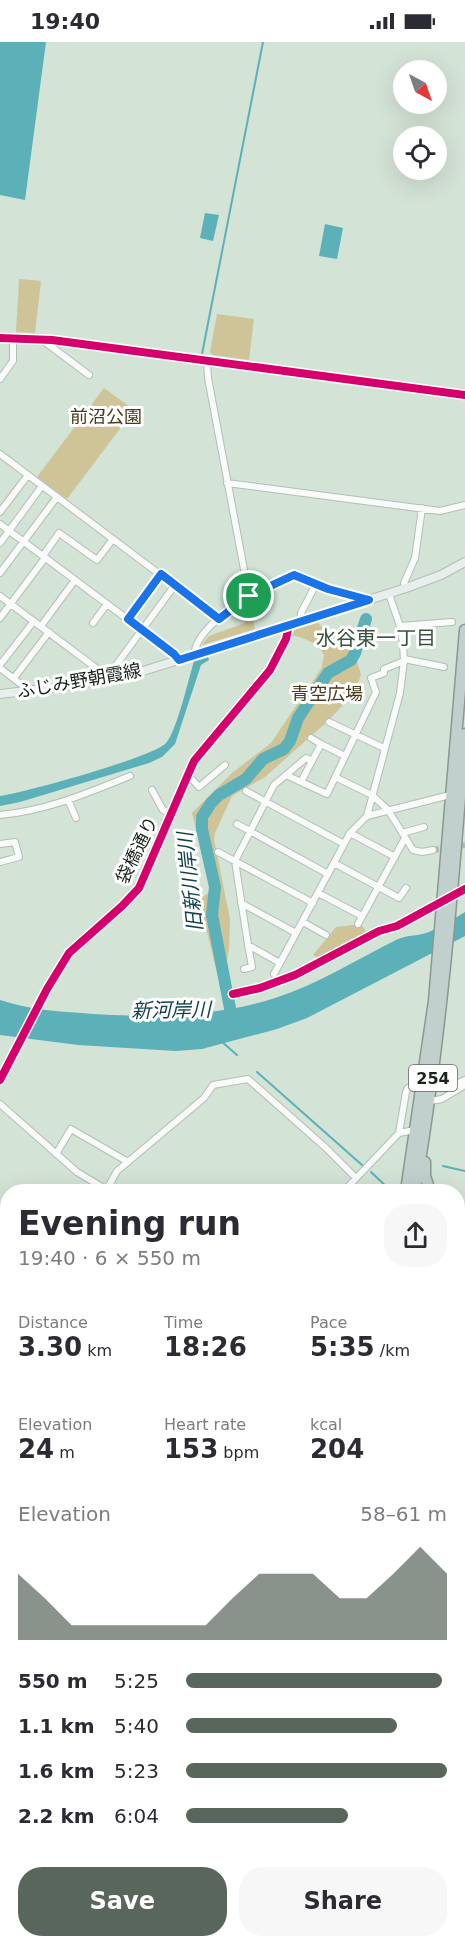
<!DOCTYPE html>
<meta charset="utf-8">
<style>
body{margin:0;font-family:"DejaVu Sans","Noto Sans JP",sans-serif;background:#f7f7f7;color:#2b2b33;height:100vh;display:flex;flex-direction:column;font-size:22px;white-space:nowrap}
*{box-sizing:border-box;margin:0}
p{font-size:20px;color:#7c7c81}
.icon{flex:none;width:33px;height:33px;fill:none;stroke:currentColor;stroke-width:2;stroke-linecap:round;stroke-linejoin:round}
.map{position:relative;flex:1;overflow:hidden}
.side{position:absolute;left:0px;top:1142px;width:465px;height:764px;display:flex;flex-direction:column;background:#fff;border-radius:24px 24px 0 0;box-shadow:0 6px 24px #0002}
.side>*{flex:none}
.needle{width:39px;rotate:140deg}
.tools{position:absolute;left:393px;top:18px;display:grid;gap:12px}
.tools a{display:grid;place-items:center;width:54px;height:54px;border-radius:50%;background:#fff;box-shadow:0 6px 24px #0002;font-size:30px}
.pin{position:absolute;display:grid;place-items:center;width:51px;height:51px;color:#fff;margin:-26px;border:3px solid #fff;border-radius:50%;box-shadow:0 2px 6px #0007}
.round{display:grid;place-items:center;flex:none;width:63px;height:63px;border-radius:24px;background:#f7f7f7}
.summary{display:flex;align-items:center;justify-content:space-between;height:102px;padding:0 18px}
h1{font-size:33px;font-weight:800;line-height:45px}
.figures{display:grid;grid-template-columns:repeat(3,1fr);gap:9px;height:102px;padding:6px 18px}
.figures div{display:grid;align-content:center}
.figures b{font-size:26px;font-weight:800}
.figures small{font-size:16px;font-weight:400}
.figures p{font-size:16px}
.chart{height:168px;padding:12px 18px}
.chart p{display:flex;justify-content:space-between}
.chart svg{width:100%;height:108px;margin-top:6px;fill:#59665b;opacity:.7}
.cta{display:flex;gap:12px;margin-top:auto;padding:12px 18px}
.cta a{flex:1;height:69px;border-radius:24px;background:#59665b;color:#fff;font-size:24px;font-weight:800;line-height:69px;text-align:center}
.cta a+a{background:#f7f7f7;color:#2b2b33}
ul{padding:0 18px;list-style:none;font-size:20px}
li{display:grid;grid-template-columns:96px 72px 1fr;align-items:center;height:45px}
li i{height:15px;border-radius:8px;background:#59665b}
.status{display:flex;justify-content:space-between;align-items:center;height:42px;padding:0 30px;background:#fff;direction:ltr}
.status svg{height:16px;fill:currentColor}
.map>svg:first-child{display:block}
</style>
<div class="status"><b>19:40</b><svg viewBox="0 0 49 12"><path d="M0 12V9h3v3zM5 12V6h3v6zM10 12V3h3v9zM15 12V0h3v12zM26 1h20v11H26zM47 4h2v5h-2z"/></svg></div>
<div class="map">
<svg width="465" height="1904" viewBox="0 0 465 1904">
<rect width="100%" height="100%" fill="#d3e3d5"/>
<path fill="#cec498" d="M19,237l22,2 -6,52 -19,-1z
M217,272l37,5 -5,41 -36,-5 -3,-3z
M104,346l30,22 -67,89 -30,-22z
M250,556l5,31 -53,16 7,-9 36,-13 -5,-17z
M318,581l37,33 6,18 -1,4 -8,17 -23,25 -64,57 -33,19 -17,37 -1,6 16,80 -1,29 -3,20 7,23 -11,2 -18,-73 -5,-8 2,-14 10,-7 -19,-78 40,-40 39,-30 50,-74 3,-14c-7,-13 -18,-16 -32,-20l3,-6z
M361,882l5,8 -48,26 -5,-3 23,-28z"/>
<path fill="#5cb0b8" d="M0,0h46l-21,158 -25,-5z
M205,171l14,2 -6,26 -13,-3z
M325,182l18,4 -6,31 -18,-3z
M208,615l1,3 -8,5 -26,79 -13,13 -13,6 -129,39 -20,4v-10c23,-3 154,-39 166,-53 10,-10 23,-65 28,-82z
M465,870v24l-158,82 -30,11 -75,20 -26,2 -98,-6 -78,-10v-35c27,9 53,11 81,13 63,5 133,5 194,-15 44,-14 82,-39 123,-59 10,-4 21,-3 31,-7 12,-5 24,-13 36,-20z"/>
<g fill="none" stroke-linecap="round" stroke-linejoin="round">
<path stroke="#5cb0b8" stroke-width="2" d="M202,312l61,-312
M221,999l16,14
M257,1030l105,93
M443,1124l22,5
M371,1130l19,18
M13,1898l17,6"/>
<path stroke="#5cb0b8" stroke-width="12" d="M233,982l-21,-109 3,-28 -13,-58v-12l9,-14 8,-8 27,-16 17,-20 21,-10 6,-8 8,-23 30,-45 23,-13 4,-7 11,-34"/>
<path stroke="#aebdb0" stroke-width="6" stroke-dasharray="6 3" stroke-linecap="butt" d="M433,808l32,-5
M428,1046h18"/>
<defs>
<path id="street" d="M0,296l52,2 413,55
M41,297l48,36
M207,319l1,17 41,218
M0,337l13,-18v-22
M0,412l219,165
M227,441l213,28 25,-6
M0,470l28,-37
M0,482l174,130 5,6
M0,501l42,-57
M43,514l16,-23 38,27 16,-21
M0,531l57,-76
M406,546l-2,-5 11,-25 7,-50
M0,554l104,78 3,5
M0,576l45,-60
M127,577l34,-45
M300,580l1,-9 15,-29
M93,581l14,-19
M41,584l34,-46
M400,584l52,-4
M194,613c3,-30 52,-56 75,-69 8,-4 17,-10 25,-11 6,-1 12,4 17,6 18,10 38,13 57,19
M404,617l40,8
M0,623l34,-44
M0,626l22,17 5,7
M14,636l35,-46
M110,636l1,-6 64,-87
M329,680l55,26
M311,696l10,6
M187,732l12,13 26,-22
M286,733l20,-17 6,3
M335,735l37,18 16,15 25,40 9,2 11,-2
M301,740l20,-38 24,12
M152,748l11,20 8,4
M246,749l98,53
M68,758l8,18
M0,773c46,-4 88,-22 130,-39
M367,774l83,-21
M237,782l91,50
M350,791l45,24
M402,791l22,-6
M0,802l15,-2 4,15 -19,5
M218,810l95,51
M334,821l65,35 7,-10
M318,851l44,23
M241,861l55,30
M303,880l23,13
M358,882l47,-86
M280,921l-32,-18 -13,-84 39,-76 12,-10 41,19 49,-102 -5,-14 13,-5v-4l20,-8
M244,927l8,-2 -4,-22
M274,932l76,-141 17,-17 33,-123 4,-32 -1,-18 -3,-17 -11,-32
M446,1046l19,-8
M430,1059l12,-2 23,-14
M0,1062l77,68 30,18
M399,1091l7,-41 2,-4 5,-1
M56,1112l15,-25 57,33
M106,1149l11,-20 87,-73 9,-13 35,-6 78,69 30,30
M344,1149l55,-58 16,-3
M0,1180l8,8
M0,1237l8,-1
M0,1284l8,-1
M0,1405l8,2
M458,1530l7,-2
M0,1612l8,-3
M458,1678l7,8
M0,1693l8,-6
M458,1713l7,9
M459,1784l6,9
M0,1811l8,-4
M458,1821l7,-6
M0,1823l8,4
M0,1863l8,3
M31,1898l16,6
M105,1898l5,6
M0,1902l8,-22
M61,1904l5,-6
M154,1904l6,-6
M342,1904l9,-6"/>
<path id="secondary" d="M0,652l68,-8 72,-14 266,-84 35,-13 24,-13
M0,1038l47,-91 22,-36 53,-47 17,-18 55,-127 76,-91 16,-31 3,-14
M458,1842l7,8"/>
<path id="primary" d="M0,1533h8"/>
<path id="highway" d="M425,1120v14l5,15
M406,1149l28,-190 31,-371
M415,1149c26,-151 38,-304 50,-457
M458,1173l7,4
M458,1196l7,-1
M458,1204h7
M458,1212h7
M458,1223h7
M0,1253l8,-1
M0,1264l8,-1
M210,1904l2,-6
M221,1904l2,-6"/>
</defs>
<use href="#street" stroke="#b3bfb4" stroke-width="8"/>
<use href="#secondary" stroke="#b3bfb4" stroke-width="10"/>
<use href="#primary" stroke="#859a91" stroke-width="11"/>
<use href="#highway" stroke="#859a91" stroke-width="13"/>
<use href="#street" stroke="#f8fbf9" stroke-width="6"/>
<use href="#secondary" stroke="#e7eeeb" stroke-width="8"/>
<use href="#primary" stroke="#d7e1de" stroke-width="9"/>
<use href="#highway" stroke="#c1d0cc" stroke-width="10"/>
<defs>
<path id="cycleway" d="M0,296l52,2 413,55
M233,952l27,-6 35,-13 84,-44 18,-5 68,-37
M0,1038l47,-91 22,-36 53,-47 17,-18 55,-127 76,-91 16,-31 3,-14"/>
</defs>
<use href="#cycleway" stroke="#fff" stroke-width="11"/>
<use href="#cycleway" stroke="#d6006c" stroke-width="8"/>
</g>
<g fill="none" stroke-linecap="round" stroke-linejoin="round">
<defs>
<path id="route" d="M161,532l58,45 30,-23 45,-21 34,14 41,11 -190,60 -5,-6 -46,-35z"/>
</defs>
<use href="#route" stroke="#fff" stroke-width="12"/>
<use href="#route" stroke="#1a73e8" stroke-width="8"/>
</g>
<g text-anchor="middle" stroke-width="6" stroke-linejoin="round" paint-order="stroke">
<rect fill="#fff" stroke="#5d655f" stroke-width="1.5" x="409" y="1023" width="48" height="26" rx="4.5"/>
<g font-size="16" font-weight="bold" fill="#18231a">
<text x="433" y="1042">254</text>
</g>
<g font-size="18" fill="#483a1a" stroke="#fff">
<text x="106" y="381">前沼公園</text>
<text x="327" y="658">青空広場</text>
</g>
<g font-size="18" fill="#18231a" stroke="#fff">
<text transform="translate(79 639) rotate(-10)" y="6">ふじみ野朝霞線</text>
<text transform="translate(137 808) rotate(-64)" y="6">袋橋通り</text>
</g>
<g font-size="20" fill="#38523c" stroke="#fff">
<text x="376" y="603">水谷東一丁目</text>
</g>
<g font-size="20" font-style="italic" fill="#0f3f47" stroke="#fff">
<text transform="translate(190 840) rotate(-96)" y="7">旧新川岸川</text>
<text transform="translate(171 968) rotate(-1)" y="7">新河岸川</text>
</g>
</g>
</svg>
<div class="tools">
<a><svg class="needle" viewBox="-14 -14 28 28"><path d="M0-13l5 13h-10z" fill="#e53935"/><path d="M0 13l5-13h-10z" fill="#7c7c81"/></svg></a>
<a><svg class="icon" aria-label="locate" viewBox="0 0 24 24"><circle cx="12" cy="12" r="6"/><path d="M12 2v4M12 18v4M2 12h4M18 12h4"/></svg></a>
</div>
<div class="pin" style="left:249px;top:554px;background:#1e9e55"><svg class="icon" aria-label="arrive" viewBox="0 0 24 24"><path d="M6 21V4h12l-3 4 3 4H6"/></svg></div>
<section class="side">
<div class="summary"><div><h1>Evening run</h1><p>19:40 · 6 × 550 m</p></div><a class="round"><svg class="icon" aria-label="share" viewBox="0 0 24 24"><path d="M12 15V3M7 8l5-5 5 5M5 13v7h14v-7"/></svg></a></div>
<div class="figures">
<div><p>Distance</p><b>3.30<small> km</small></b></div>
<div><p>Time</p><b>18:26</b></div>
<div><p>Pace</p><b>5:35<small> /km</small></b></div>
</div>
<div class="figures">
<div><p>Elevation</p><b>24<small> m</small></b></div>
<div><p>Heart rate</p><b>153<small> bpm</small></b></div>
<div><p>kcal</p><b>204</b></div>
</div>
<div class="chart"><p><span>Elevation</span>58–61 m</p>
<svg viewBox="0 0 160 44" preserveAspectRatio="none"><path d="M0 44V17L10 27L20 38L30 38L40 38L50 38L60 38L70 38L80 27L90 17L100 17L110 17L120 27L130 27L140 17L150 6L160 17V44z"/></svg>
</div>
<ul>
<li><b>550 m</b>5:25<i style="width:98%"></i></li>
<li><b>1.1 km</b>5:40<i style="width:81%"></i></li>
<li><b>1.6 km</b>5:23<i style="width:100%"></i></li>
<li><b>2.2 km</b>6:04<i style="width:62%"></i></li>
</ul>
<div class="cta"><a>Save</a><a>Share</a></div>
</section>
</div>
